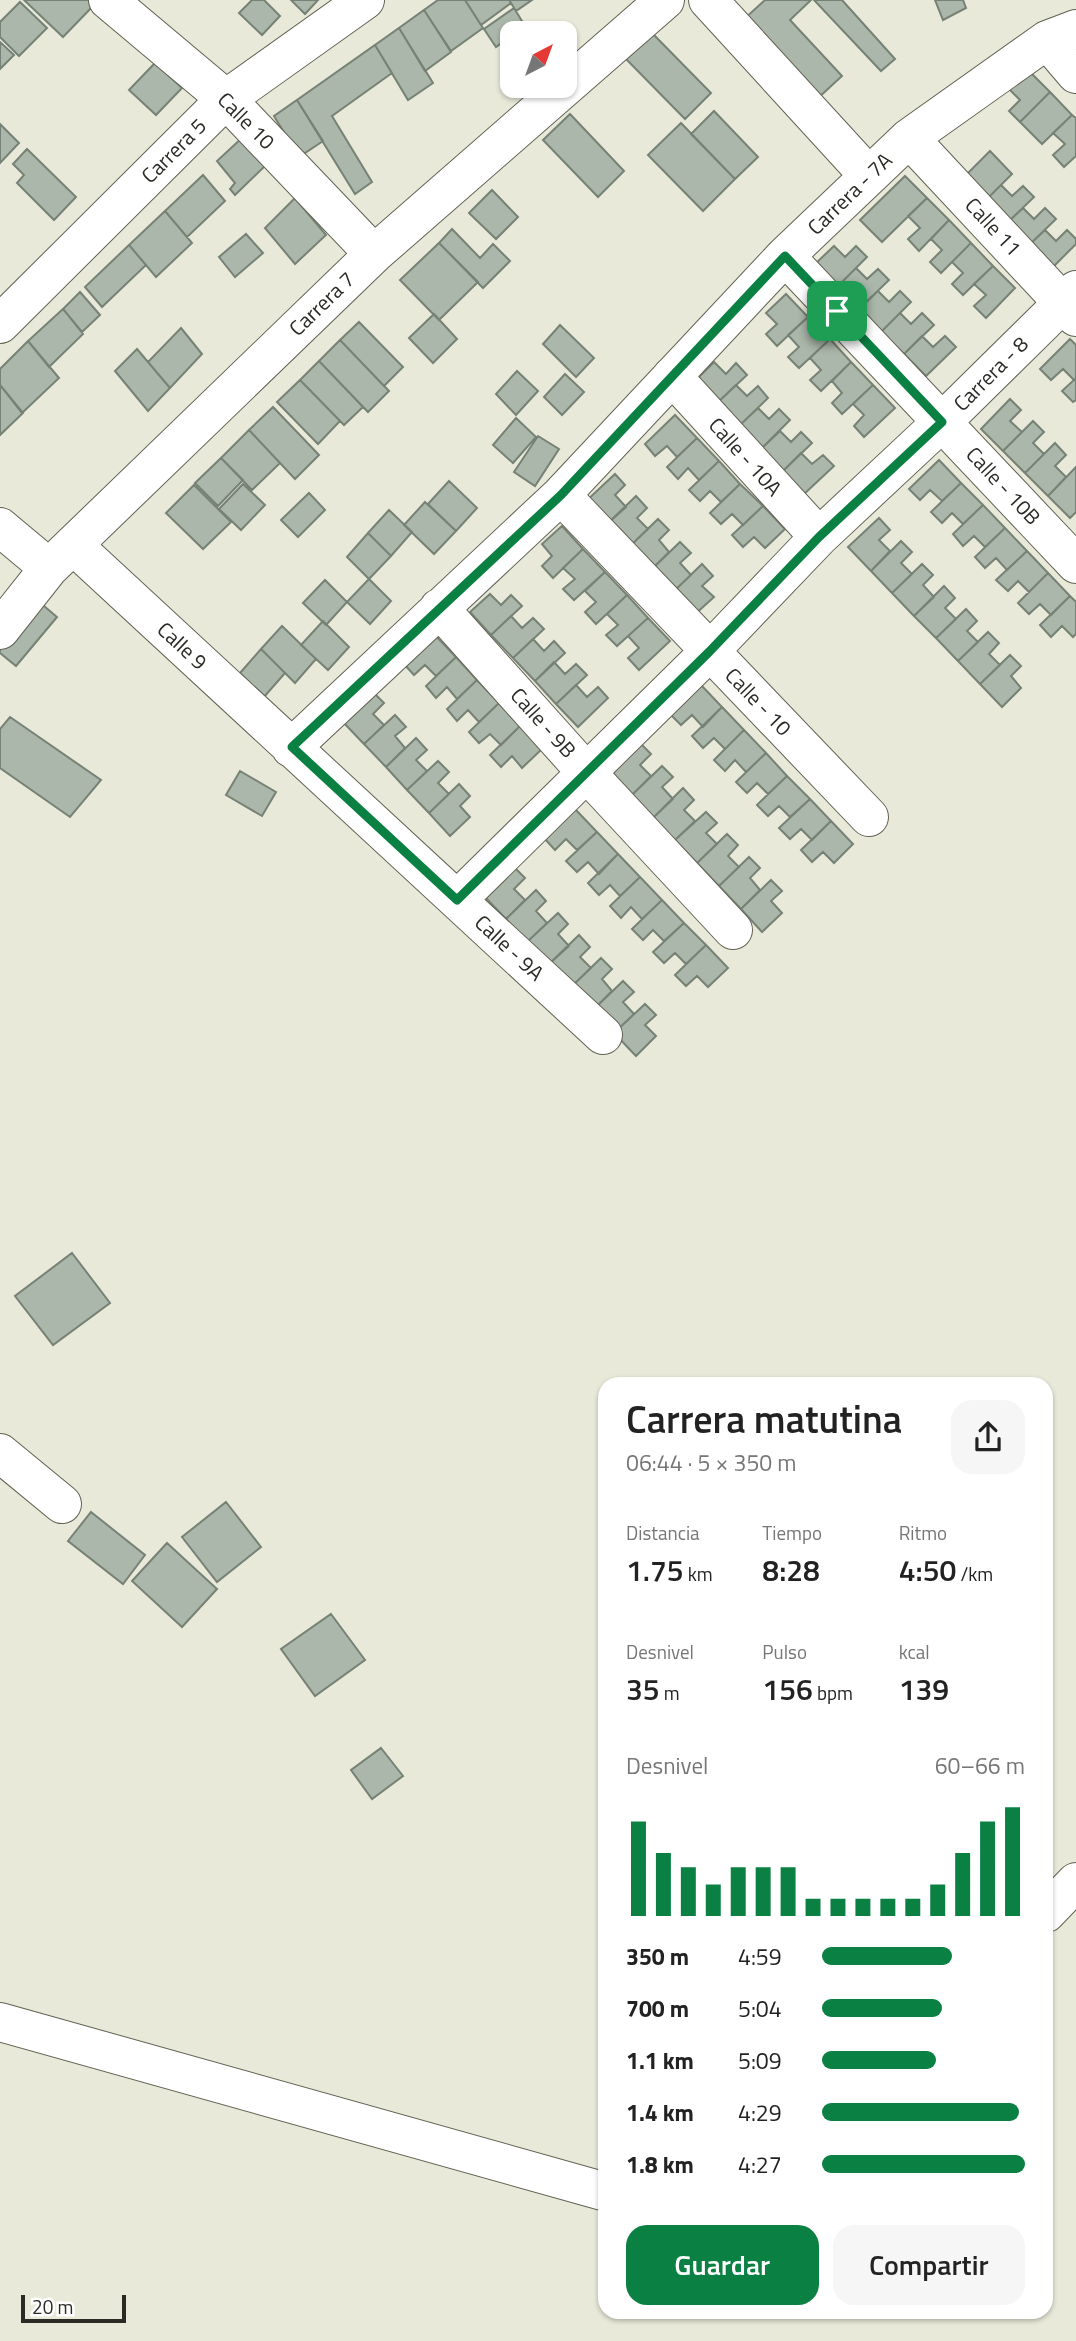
<!DOCTYPE html>
<html lang="es">
<meta charset="utf-8">
<style>
body{margin:0;font-family:"Titillium Web",sans-serif;background:#f6f6f6;color:#222;height:100vh;display:flex;flex-direction:column;font-size:26px;white-space:nowrap}
*{box-sizing:border-box;margin:0}
p{font-size:23px;color:#767676}
.icon{flex:none;width:38px;height:38px;fill:none;stroke:currentColor;stroke-width:2;stroke-linecap:round;stroke-linejoin:round}
.map{position:relative;flex:1;overflow:hidden}
.panel{position:absolute;left:598px;top:1377px;width:455px;height:942px;display:flex;flex-direction:column;background:#fff;border-radius:21px;box-shadow:0 2px 5px #0004}
.panel>*{flex:none}
.needle{width:46px;rotate:41deg}
.buttons{position:absolute;left:500px;top:21px;display:grid;gap:14px}
.buttons a{display:grid;place-items:center;width:77px;height:77px;border-radius:14px;background:#fff;box-shadow:0 2px 5px #0004;font-size:35px}
.scale{position:absolute;left:21px;bottom:18px;width:105px;box-sizing:border-box;padding-left:7px;border:4px solid #2b2b25;border-top:0;font-size:19px;line-height:24px;white-space:nowrap;color:#2b2b25;-webkit-text-stroke:5px #fff;paint-order:stroke}
.pin{position:absolute;display:grid;place-items:center;width:60px;height:60px;color:#fff;margin:-30px;border-radius:14px;box-shadow:0 4px 10px #0006}
.round{display:grid;place-items:center;flex:none;width:74px;height:74px;border-radius:21px;background:#f6f6f6}
.overview{display:flex;align-items:center;justify-content:space-between;height:119px;padding:0 28px}
h1{font-size:38px;font-weight:600;line-height:52px}
.metrics{display:grid;grid-template-columns:repeat(3,1fr);gap:10px;height:119px;padding:7px 28px}
.metrics div{display:grid;align-content:center}
.metrics b{font-size:30px;font-weight:600}
.metrics small{font-size:19px;font-weight:400}
.metrics p{font-size:19px}
.chart{height:196px;padding:14px 28px}
.chart p{display:flex;justify-content:space-between}
.chart svg{width:100%;height:126px;margin-top:7px;stroke:#0b8043;stroke-width:6}
.button{display:flex;gap:14px;margin-top:auto;padding:14px 28px}
.button a{flex:1;height:80px;border-radius:21px;background:#0b8043;color:#fff;font-size:28px;font-weight:600;line-height:80px;text-align:center}
.button a+a{background:#f6f6f6;color:#222}
ul{padding:0 28px;list-style:none;font-size:23px}
li{display:grid;grid-template-columns:112px 84px 1fr;align-items:center;height:52px}
li i{height:18px;border-radius:9px;background:#0b8043}
.map>svg:first-child{display:block}
</style>
<div class="map">
<svg width="1076" height="2341" viewBox="0 0 1076 2341">
<rect width="100%" height="100%" fill="#e8e9d8"/>
<path fill="#abb7aa" stroke="#768275" stroke-width="2" d="M24,0h64l6,5 -31,32z
M252,0h12l16,16 -18,19 -23,-22z
M291,0h27l-13,14z
M438,0h27l18,28 -32,23 -27,-41z
M465,0h44l2,3 -30,22z
M509,0h23l-16,11z
M765,0h46l-21,20 52,56 -25,23 -74,-79z
M814,0h28l53,59 -14,12z
M935,0h28l3,8 -23,12z
M20,2l27,26 -28,28 -19,-19v-15z
M514,8l11,18 -29,21 -12,-18z
M424,10l27,42 -26,19 -26,-43z
M399,28l34,55 -25,17 -33,-55z
M652,33l59,60 -26,26 -59,-60z
M0,42l14,13 -14,14z
M375,45l17,28 -60,43 40,66 -17,12 -58,-94z
M155,63l27,25 -26,27 -27,-25z
M1028,70l22,22 -30,30 -11,-11 11,-11 -11,-11z
M1050,92l22,23 -30,29 -22,-22z
M297,100l26,41 -24,16 -25,-41z
M714,111l44,46 -23,22 -44,-45z
M570,114l54,57 -26,26 -55,-57z
M1072,115l4,3v38l-12,11 -11,-12 12,-11 -12,-11z
M681,123l54,56 -32,32 -55,-56z
M0,124l19,19 -19,20z
M244,136l23,28 -32,31 -5,-6 5,-6 -18,-22z
M27,149l49,48 -22,23 -37,-37 7,-8 -11,-11z
M990,151l22,23 -30,30 -22,-23z
M203,175l22,26 -38,36 -22,-26z
M905,176l22,22 -45,44 -22,-22z
M1001,185l11,11 11,-10 11,11 -30,29 -22,-22z
M492,190l26,27 -22,22 -27,-26z
M295,198l31,37 -31,29 -30,-36z
M927,198l22,22 -30,31 -11,-12 12,-11 -12,-12z
M1023,208l11,11 11,-11 11,11 -30,29 -22,-22z
M165,211l27,32 -36,34 -27,-32z
M949,220l22,23 -30,30 -11,-11 12,-12 -11,-11z
M452,229l28,29 13,-14 17,17 -27,27 -44,-45z
M1045,230l11,11 11,-11 9,9v5l-27,27 -23,-23z
M246,234l17,19 -28,24 -16,-20z
M439,243l39,39 -39,38 -39,-40z
M971,243l22,23 -30,29 -11,-11 11,-11 -11,-11z
M129,245l17,20 -44,42 -17,-20z
M834,246l11,11 11,-11 11,11 -30,30 -22,-23z
M993,266l22,22 -29,30 -12,-12 12,-11 -12,-11z
M856,268l11,11 11,-10 11,11 -30,29 -22,-22z
M878,291l11,11 11,-11 11,11 -30,30 -22,-23z
M80,292l20,23 -18,17 -19,-23z
M786,294l22,23 -31,29 -11,-12 11,-10 -11,-11z
M63,309l20,25 -34,33 -21,-26z
M900,313l11,11 11,-11 12,12 -30,29 -23,-22z
M434,314l23,25 -24,24 -24,-25z
M808,317l22,22 -31,29 -11,-11 11,-10 -11,-12z
M359,322l44,45 -19,19 -44,-46z
M560,325l34,33 -18,19 -33,-33z
M181,328l21,26 -32,34 -22,-26z
M922,336l11,11 12,-11 11,11 -30,29 -22,-22z
M830,339l21,23 -30,29 -11,-11 11,-10 -11,-12z
M1070,339l6,6v33l-2,2 -11,-11 -12,11 -11,-11z
M340,340l49,51 -21,21 -49,-51z
M28,341l31,37 -37,35 -22,-28v-16z
M137,349l33,39 -22,23 -33,-40z
M319,361l44,46 -19,18 -44,-45z
M714,362l12,12 10,-11 11,12 -31,29 -21,-23z
M851,362l22,23 -31,29 -10,-11 10,-10 -10,-12z
M517,371l21,20 -22,24 -20,-21z
M565,374l19,18 -22,23 -18,-18z
M1076,378v22l-3,2 -11,-11z
M300,380l40,41 -22,23 -41,-42z
M0,385l23,28 -23,22z
M736,385l11,11 11,-10 10,12 -30,29 -22,-23z
M873,385l22,23 -31,29 -10,-11 10,-11 -11,-11z
M1010,399l11,11 -11,11 12,11 -19,19 -22,-22z
M273,407l46,48 -24,24 -46,-49z
M758,408l11,11 10,-10 11,11 -30,30 -22,-23z
M675,415l22,23 -20,19 -10,-11 -12,10 -10,-12z
M516,418l20,19 -23,26 -20,-18z
M1033,421l11,11 -11,11 11,11 -19,19 -22,-22z
M249,430l31,33 -28,27 -31,-32z
M780,431l11,11 10,-10 11,11 -30,29 -22,-22z
M538,436l21,13 -24,37 -21,-14z
M697,438l22,23 -20,19 -11,-12 -10,11 -11,-12z
M1055,443l11,12 -11,11 11,11 -18,19 -23,-23z
M801,453l11,11 11,-9 11,11 -31,29 -21,-23z
M221,458l22,22 -25,26 -23,-23z
M939,460l22,23 -19,18 -12,-11 -10,10 -11,-11z
M719,461l21,23 -19,18 -11,-11 -10,10 -11,-11z
M1076,467v45l-6,6 -22,-22z
M615,474l10,11 -10,10 11,12 -20,18 -22,-22z
M449,481l28,27 -21,23 -28,-27z
M961,483l22,22 -20,19 -11,-11 -10,10 -11,-11z
M243,484l22,21 -24,25 -22,-21z
M740,484l23,22 -20,19 -11,-11 -11,10 -11,-11z
M194,485l37,37 -28,27 -37,-36z
M309,493l16,17 -27,27 -17,-17z
M636,496l11,12 -10,10 11,11 -20,19 -22,-23z
M425,502l31,29 -22,23 -30,-29z
M983,505l22,23 -20,19 -11,-11 -11,10 -10,-12z
M763,506l22,23 -20,19 -11,-11 -11,10 -11,-12z
M389,510l23,22 -21,24 -23,-23z
M879,518l11,12 -11,10 11,11 -19,20 -23,-24z
M658,519l11,11 -10,10 10,12 -19,19 -22,-23z
M562,526l21,23 -30,29 -11,-12 10,-10 -10,-12z
M1005,528l22,23 -20,19 -11,-12 -11,10 -10,-11z
M368,533l23,23 -22,23 -22,-22z
M901,541l11,11 -11,11 11,11 -20,19 -21,-22z
M680,542l11,11 -11,10 11,12 -19,18 -22,-22z
M583,549l22,23 -31,28 -11,-11 12,-10 -12,-11z
M1027,551l21,22 -19,19 -11,-11 -10,10 -12,-11z
M702,564l11,12 -11,10 12,11 -21,19 -21,-23z
M922,564l11,11 -10,10 11,12 -20,19 -22,-23z
M605,572l22,23 -31,29 -11,-12 11,-10 -11,-11z
M1048,573l22,23 -19,19 -11,-11 -11,10 -11,-11z
M369,579l22,22 -21,23 -23,-22z
M325,580l22,22 -21,23 -23,-22z
M944,586l11,12 -10,10 11,11 -20,19 -22,-22z
M490,594l11,11 10,-10 11,11 -31,29 -21,-23z
M627,595l21,23 -31,28 -11,-11 12,-10 -11,-11z
M1070,596l6,6v32l-3,3 -11,-11 -11,11 -11,-12z
M37,600l20,17 -41,49 -16,-13v-9z
M966,609l11,12 -10,10 11,11 -20,19 -22,-23z
M511,616l11,12 11,-10 11,11 -31,29 -22,-23z
M648,618l22,23 -31,29 -11,-12 11,-10 -11,-12z
M323,621l26,26 -21,23 -27,-25z
M282,626l34,33 -21,24 -34,-34z
M988,632l11,11 -10,11 11,11 -20,19 -22,-23z
M434,634l22,23 -20,19 -11,-11 -11,10 -11,-12z
M533,639l11,12 10,-10 11,12 -30,28 -22,-23z
M261,649l24,24 -21,24 -24,-24z
M1010,655l11,11 -10,10 10,12 -19,19 -22,-23z
M456,657l21,23 -20,19 -10,-12 -11,11 -10,-12z
M554,662l11,12 11,-10 11,11 -31,29 -21,-23z
M477,680l22,23 -20,19 -11,-12 -11,11 -10,-12z
M576,685l11,12 11,-10 10,11 -30,29 -22,-23z
M701,685l21,22 -19,20 -11,-12 -11,10 -11,-11z
M373,692l11,11 -11,11 11,11 -20,19 -22,-23z
M499,703l21,23 -19,19 -11,-11 -11,9 -10,-11z
M722,707l22,23 -19,19 -11,-11 -11,10 -11,-12z
M395,715l11,12 -11,9 10,12 -19,19 -22,-23z
M10,717l91,63 -31,37 -70,-49v-39z
M520,726l22,23 -20,19 -10,-12 -11,11 -11,-12z
M744,730l22,23 -20,19 -11,-12 -10,11 -11,-11z
M416,738l11,12 -11,10 11,11 -20,19 -21,-23z
M640,743l11,11 -11,11 11,11 -19,19 -23,-23z
M766,753l21,23 -19,18 -11,-11 -10,10 -11,-11z
M438,761l11,11 -11,11 11,11 -20,19 -22,-23z
M662,766l11,11 -11,10 11,12 -20,19 -21,-23z
M240,771l36,21 -14,24 -36,-21z
M787,776l23,23 -20,18 -11,-11 -11,10 -11,-11z
M459,784l11,12 -10,10 10,11 -20,19 -21,-23z
M683,788l11,12 -10,10 11,11 -20,19 -22,-22z
M810,799l21,22 -19,19 -11,-11 -11,10 -11,-11z
M575,809l22,23 -20,18 -11,-11 -11,11 -11,-12z
M706,812l11,11 -11,10 11,11 -20,19 -22,-23z
M831,821l22,23 -19,19 -11,-11 -11,10 -11,-12z
M597,832l21,22 -19,20 -11,-12 -11,10 -11,-11z
M727,834l11,11 -10,11 11,11 -20,19 -22,-23z
M618,854l22,23 -20,19 -10,-11 -11,10 -11,-12z
M749,857l11,11 -10,10 10,12 -19,19 -22,-23z
M514,867l11,11 -11,11 11,11 -19,19 -22,-23z
M640,877l22,23 -20,19 -11,-12 -10,11 -11,-12z
M771,880l11,11 -11,10 11,12 -20,19 -21,-23z
M536,890l10,11 -10,10 11,12 -20,19 -21,-23z
M662,900l22,23 -20,18 -11,-11 -10,10 -11,-11z
M558,913l10,11 -10,10 11,12 -20,18 -22,-22z
M684,923l22,22 -20,19 -11,-11 -11,10 -11,-11z
M579,935l11,12 -10,10 11,11 -20,19 -22,-23z
M706,945l22,23 -20,19 -11,-11 -11,10 -11,-11z
M601,958l11,11 -10,10 10,12 -19,19 -22,-23z
M623,981l11,11 -11,10 11,12 -20,19 -21,-23z
M645,1004l11,11 -11,10 11,11 -20,20 -22,-23z
M72,1253l38,50 -57,42 -38,-49z
M226,1502l35,45 -44,35 -35,-45z
M91,1512l54,43 -22,29 -55,-43z
M167,1543l50,46 -35,38 -50,-46z
M331,1614l34,46 -50,36 -34,-47z
M381,1748l22,28 -31,23 -21,-29z"/>
<g fill="none" stroke-linecap="round" stroke-linejoin="round">
<defs>
<path id="street" d="M108,0l118,99 148,155
M708,0l161,176
M1047,40l29,34
M909,138l167,179
M785,256l291,308
M0,324l226,-225 139,-99
M672,376l147,161
M561,495l308,322
M0,527l49,41
M73,545l530,490
M439,608l147,164 147,158
M0,630l49,-62 325,-314 291,-254
M291,748l270,-253 224,-239 124,-118 138,-98 29,-11
M457,900l252,-248 110,-115 123,-115 134,-132
M0,1453l62,51"/>
<path id="secondary" d="M1046,1913l30,-31
M0,2022l606,170"/>
</defs>
<use href="#street" stroke="#616253" stroke-width="40"/>
<use href="#secondary" stroke="#616253" stroke-width="40"/>
<use href="#street" stroke="#fff" stroke-width="38"/>
<use href="#secondary" stroke="#fff" stroke-width="38"/>
</g>
<g fill="none" stroke-linecap="round" stroke-linejoin="round">
<defs>
<path id="route" d="M785,256l157,166 -123,115 -110,115 -252,248 -165,-153 269,-252z"/>
</defs>
<use href="#route" stroke="#fff" stroke-width="14"/>
<use href="#route" stroke="#0b8043" stroke-width="9"/>
</g>
<g text-anchor="middle" stroke-width="5" stroke-linejoin="round" paint-order="stroke">
<g font-size="21" fill="#2b2b25" stroke="#fff">
<text transform="translate(246 121) rotate(45)" y="7">Calle 10</text>
<text transform="translate(174 151) rotate(-45)" y="7">Carrera 5</text>
<text transform="translate(850 194) rotate(-44)" y="7">Carrera - 7A</text>
<text transform="translate(993 227) rotate(47)" y="7">Calle 11</text>
<text transform="translate(322 304) rotate(-44)" y="7">Carrera 7</text>
<text transform="translate(991 374) rotate(-45)" y="7">Carrera - 8</text>
<text transform="translate(745 457) rotate(48)" y="7">Calle - 10A</text>
<text transform="translate(1003 486) rotate(47)" y="7">Calle - 10B</text>
<text transform="translate(182 646) rotate(43)" y="7">Calle 9</text>
<text transform="translate(758 702) rotate(46)" y="7">Calle - 10</text>
<text transform="translate(543 723) rotate(48)" y="7">Calle - 9B</text>
<text transform="translate(509 948) rotate(43)" y="7">Calle - 9A</text>
</g>
</g>
</svg>
<div class="buttons">
<a><svg class="needle" viewBox="-14 -14 28 28"><path d="M0-13l5 13h-10z" fill="#e53935"/><path d="M0 13l5-13h-10z" fill="#767676"/></svg></a>
</div>
<div class="scale">20 m</div>
<div class="pin" style="left:837px;top:311px;background:#1e9e55"><svg class="icon" aria-label="arrive" viewBox="0 0 24 24"><path d="M6 21V4h12l-3 4 3 4H6"/></svg></div>
<section class="panel">
<div class="overview"><div><h1>Carrera matutina</h1><p>06:44 · 5 × 350 m</p></div><a class="round"><svg class="icon" aria-label="share" viewBox="0 0 24 24"><path d="M12 15V3M7 8l5-5 5 5M5 13v7h14v-7"/></svg></a></div>
<div class="metrics">
<div><p>Distancia</p><b>1.75<small> km</small></b></div>
<div><p>Tiempo</p><b>8:28</b></div>
<div><p>Ritmo</p><b>4:50<small> /km</small></b></div>
</div>
<div class="metrics">
<div><p>Desnivel</p><b>35<small> m</small></b></div>
<div><p>Pulso</p><b>156<small> bpm</small></b></div>
<div><p>kcal</p><b>139</b></div>
</div>
<div class="chart"><p><span>Desnivel</span>60–66 m</p>
<svg viewBox="0 0 160 44" preserveAspectRatio="none"><path d="M5 44V11M15 44V22M25 44V27M35 44V33M45 44V27M55 44V27M65 44V27M75 44V38M85 44V38M95 44V38M105 44V38M115 44V38M125 44V33M135 44V22M145 44V11M155 44V6"/></svg>
</div>
<ul>
<li><b>350 m</b>4:59<i style="width:64%"></i></li>
<li><b>700 m</b>5:04<i style="width:59%"></i></li>
<li><b>1.1 km</b>5:09<i style="width:56%"></i></li>
<li><b>1.4 km</b>4:29<i style="width:97%"></i></li>
<li><b>1.8 km</b>4:27<i style="width:100%"></i></li>
</ul>
<div class="button"><a>Guardar</a><a>Compartir</a></div>
</section>
</div>
